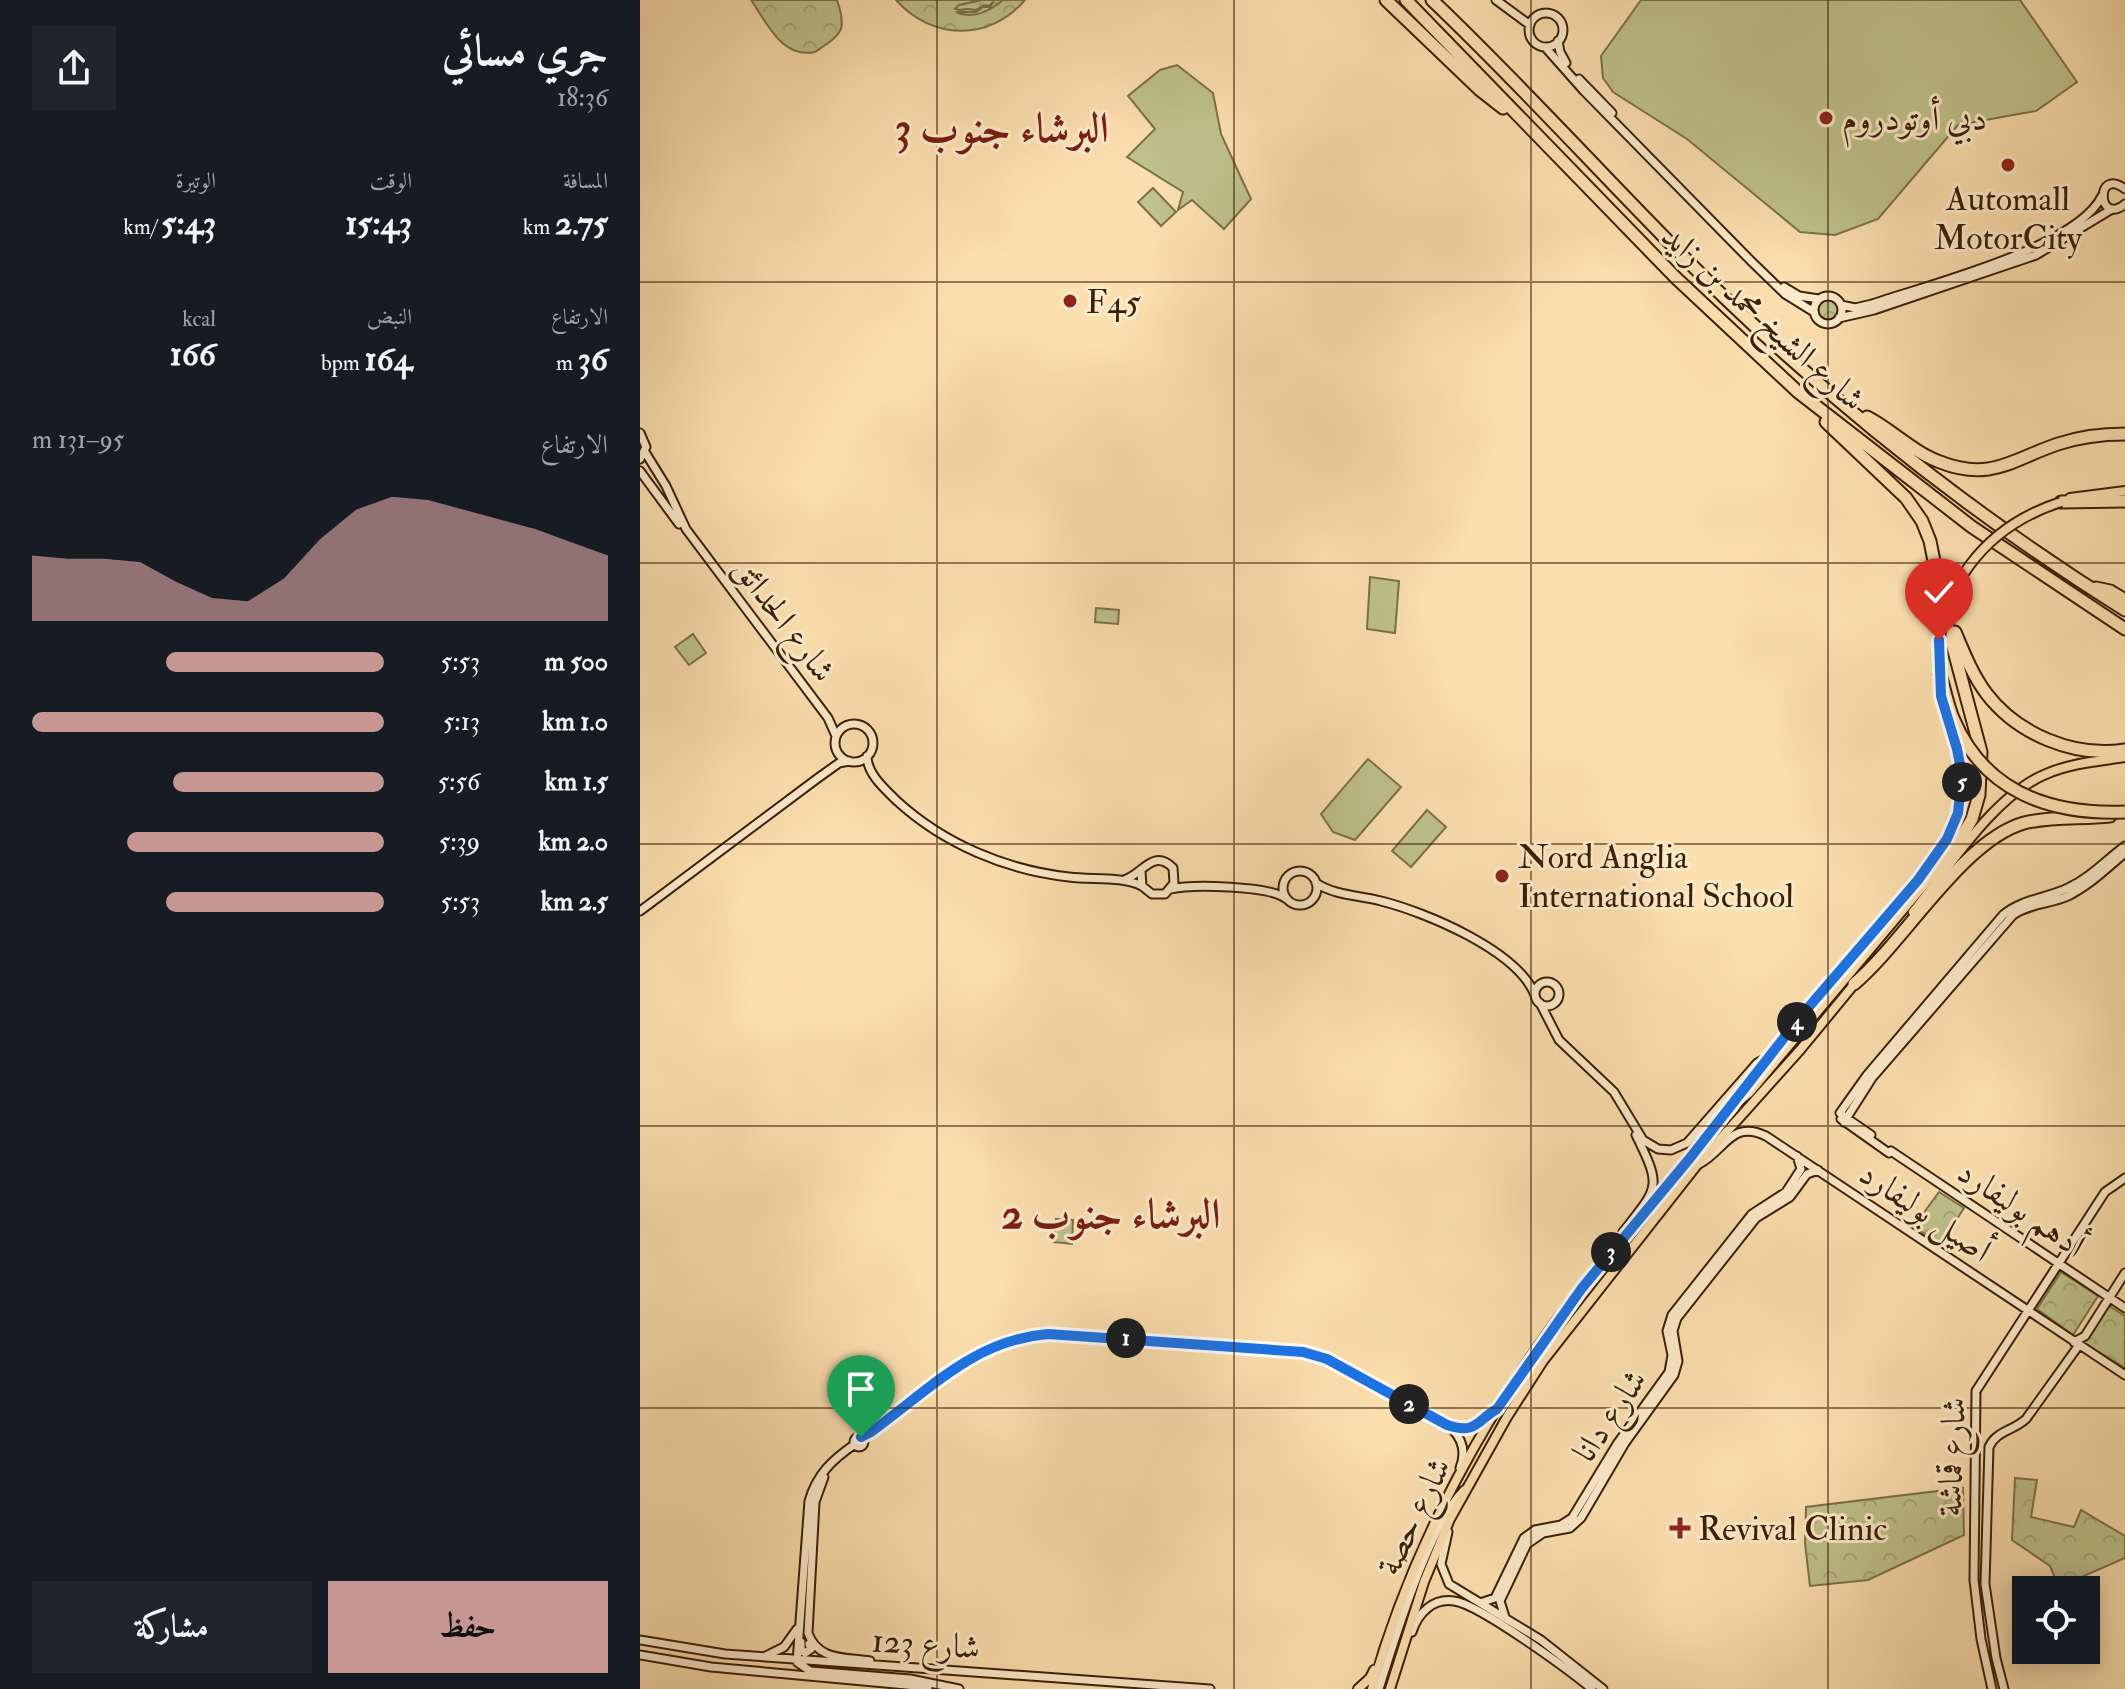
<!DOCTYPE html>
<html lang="ar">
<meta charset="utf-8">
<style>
body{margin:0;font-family:"IM FELL Double Pica",Amiri,serif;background:#20242c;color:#f1f3f6;direction:rtl;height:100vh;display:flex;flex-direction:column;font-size:30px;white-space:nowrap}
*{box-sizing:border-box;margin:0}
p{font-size:26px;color:#9ea1a6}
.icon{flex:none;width:44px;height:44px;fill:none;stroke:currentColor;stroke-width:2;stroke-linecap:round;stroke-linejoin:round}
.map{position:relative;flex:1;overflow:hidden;direction:ltr}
.panel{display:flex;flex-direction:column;background:#171b24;width:640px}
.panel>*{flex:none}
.controls{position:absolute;left:1372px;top:1576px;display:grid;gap:16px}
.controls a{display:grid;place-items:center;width:88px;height:88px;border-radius:0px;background:#171b24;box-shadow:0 4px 20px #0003;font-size:40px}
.pin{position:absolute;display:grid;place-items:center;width:68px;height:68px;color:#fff;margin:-82px -34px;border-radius:50% 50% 50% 0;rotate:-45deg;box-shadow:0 0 8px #0007}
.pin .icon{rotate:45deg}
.km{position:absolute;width:40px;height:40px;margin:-20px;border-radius:50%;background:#222;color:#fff;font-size:22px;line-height:40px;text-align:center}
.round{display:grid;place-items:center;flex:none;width:84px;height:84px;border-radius:0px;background:#20242c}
.overview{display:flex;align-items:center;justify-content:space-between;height:136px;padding:0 32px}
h1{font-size:44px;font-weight:700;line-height:60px}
.figures{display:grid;grid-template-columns:repeat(3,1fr);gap:12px;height:136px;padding:8px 32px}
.figures div{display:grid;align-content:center}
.figures b{font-size:34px;font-weight:700}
.figures small{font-size:22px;font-weight:400}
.figures p{font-size:22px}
.chart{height:224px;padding:16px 32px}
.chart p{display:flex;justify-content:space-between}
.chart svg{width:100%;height:144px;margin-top:8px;fill:#c59692;opacity:.7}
.cta{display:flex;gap:16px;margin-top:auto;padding:16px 32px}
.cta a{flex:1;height:92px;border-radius:0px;background:#c59692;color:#111;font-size:32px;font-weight:700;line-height:92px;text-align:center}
.cta a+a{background:#20242c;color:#f1f3f6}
ul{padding:0 32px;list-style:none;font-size:26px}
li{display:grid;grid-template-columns:128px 96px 1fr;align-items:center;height:60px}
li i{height:20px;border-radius:10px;background:#c59692}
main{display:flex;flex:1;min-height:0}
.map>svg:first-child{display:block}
</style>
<main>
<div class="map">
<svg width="1485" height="1689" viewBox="0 0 1485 1689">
<defs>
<pattern id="forest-crowns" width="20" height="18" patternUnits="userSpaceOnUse" patternTransform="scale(2)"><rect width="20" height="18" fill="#bfc28b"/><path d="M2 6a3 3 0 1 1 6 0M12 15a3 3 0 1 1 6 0" fill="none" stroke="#a5a676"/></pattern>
<pattern id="garden-dots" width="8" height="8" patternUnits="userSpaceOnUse" patternTransform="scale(2)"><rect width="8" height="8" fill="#bfc28b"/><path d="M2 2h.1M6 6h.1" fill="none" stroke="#a5a676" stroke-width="1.8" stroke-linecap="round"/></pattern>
</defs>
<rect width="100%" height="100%" fill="#fcdfaf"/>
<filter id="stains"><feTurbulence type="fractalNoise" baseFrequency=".0025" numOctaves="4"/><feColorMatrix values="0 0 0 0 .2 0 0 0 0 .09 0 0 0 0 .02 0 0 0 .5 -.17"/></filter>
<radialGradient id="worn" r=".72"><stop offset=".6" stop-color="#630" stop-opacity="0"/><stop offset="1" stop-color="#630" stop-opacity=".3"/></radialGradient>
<path fill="#bfc28b" stroke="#7d7047" stroke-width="2" d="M1001,0h379l57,82 -41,29 -78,14 -80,94 -43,16 -35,-3 -113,-93 -74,-47 -10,-14 -2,-22z
M537,65l36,28 8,41 30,65 -27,30 -32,-29 -14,10 5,-18 -56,-35 28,-28 -27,-33 32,-26z
M513,188l23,24 -15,14 -23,-24z
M730,577l29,4 -4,52 -28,-4z
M456,608l23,2 -1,14 -23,-2z
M53,634l13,19 -17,12 -14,-18z
M728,759l33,28 -46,53 -22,-8 -12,-18z
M787,810l19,17 -35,40 -19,-16z
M416,1219l17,1 -1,24 -18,-2z"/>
<path fill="url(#forest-crowns)" stroke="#7d7047" stroke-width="2" d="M111,0h86c11,32 4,34 -22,52 -33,7 -48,-29 -64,-52z
M256,0h129c-36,42 -93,40 -129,0z
M1178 310a10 10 0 1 1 20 0a10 10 0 1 1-20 0Z
M1299,1192l25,16 -24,37 -26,-19z
M1421,1272l37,24 -25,39 -36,-26z
M1469,1306l16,10v52l-41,-25z
M1375,1478l22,2 -6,37 43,10 7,-17 44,26v22l-66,29 -9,-21 -38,-26z
M1323,1488l1,47 -96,45 -58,6 -5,-43 1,-36z"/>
<path fill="url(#garden-dots)" stroke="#7d7047" stroke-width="2" d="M342,0h21c-13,11 -31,20 -47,12h20l7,-5h7l4,-6 -5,5 -5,-1 -8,5c-9,-1 -7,-2 -16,0l-5,-1 4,-4z"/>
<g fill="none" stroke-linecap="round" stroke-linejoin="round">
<defs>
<path id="secondary" d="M856,0l34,25
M889 30a17 17 0 1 1 34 0a17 17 0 1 1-34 0Z
M918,41l2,11 6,11
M905,47l39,44 167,170 34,33 29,18
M939,79l33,34
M1485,189c-30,-23 -28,38 0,15
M1144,287l15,9 20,3
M1174 310a14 14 0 1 1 28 0a14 14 0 1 1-28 0Z
M1201,305l14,3 17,-4c55,-19 205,-56 230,-108
M1199,318l35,-8 162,-55 76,-46
M0,433l6,14 -6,12
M5,452l21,34 20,43 142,189 8,18
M0,471l39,53
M195 743a19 19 0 1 1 38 0a19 19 0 1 1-38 0Z
M227,756c0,18 18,33 30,45 47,43 109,69 172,76 23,3 53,-1 73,9
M643 888a17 17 0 1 1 34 0a17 17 0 1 1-34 0Z
M484,880c19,-6 29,-32 49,-12l1,15 -9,11h-13l-10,-8 -1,-15
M676,883c20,13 43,12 65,18 44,11 136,49 154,94
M531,889c21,-5 98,-3 114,9
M0,911l178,-133 21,-15 10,-2
M895 994a12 12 0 1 1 24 0a12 12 0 1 1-24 0Z
M900,1003l19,37 55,52 29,48 15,9 13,1 16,-7 70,-80 11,-6
M1200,1113l27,-38 136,-160c19,-16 44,-17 65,-27 23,-11 38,-28 57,-42
M1202,1115l29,20
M1201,1119l48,34
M1204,1122l28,-44 141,-163c15,-11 37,-11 55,-19 22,-11 39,-28 57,-43
M1251,1151l234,157
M1059,1164c26,-13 32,-45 67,-28l359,239
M983,1232c36,-46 39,-44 13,-97
M1434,1342l11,-6 40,-63
M812,1429c11,11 14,24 8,39
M221,1437l10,-5c57,-41 104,-92 177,-98l255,18 24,7 130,69 22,-4 13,-13
M214 1442a5 5 0 1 1 10 0a5 5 0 1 1-10 0Z
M215,1444c-23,16 -38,30 -46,57l-12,161 13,9 100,8 49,10
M184,1477l-9,25 -7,131c10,28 37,24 62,28
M808,1532l-7,32 8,20 92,56 62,49
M840,1603l15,-5 29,-60 11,-8 26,-5 11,-7 45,-74 52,-72 3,-17 -5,-24 5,-16 80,-101 34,-22 15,-23 -4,-13
M865,1617l-5,-16 27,-57 16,-11 27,-5 11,-10 44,-75 49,-68 4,-14 -5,-30 4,-13 79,-100 34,-21 17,-23 11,-4
M772,1632c6,-19 21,-34 42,-31 25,3 115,69 138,88
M0,1640l85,14 485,35
M161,1642v8l4,3 6,-4 -2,-5
M0,1655l71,12 217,20
M126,1656l18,-9 13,-18
M739,1689c16,-50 50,-164 85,-199
M1352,1689l-11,-50 -7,-59 2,-189 129,-199 20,-14
M1364,1689l-8,-31 -11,-74 4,-137c7,-16 24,-16 37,-28l53,-74"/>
<path id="primary" d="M1430,498l55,-7
M1273,912c35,-43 81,-117 133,-138 25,-11 53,-13 79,-17
M1102,1092c40,-54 84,-105 128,-156 31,-37 75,-76 88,-124 9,-35 -2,-67 -13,-101
M718,1689l12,-11 4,-8
M732,1689c41,-146 117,-284 211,-403 49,-62 103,-120 151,-184
M750,1689l34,-107 26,-63 57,-102 36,-56 154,-196 103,-115 56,-68"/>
<path id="highway" d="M746,0l94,90 23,18
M766,0l270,278 122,114 174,135 153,102
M792,0c101,96 193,201 293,298 122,117 256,222 400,312
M1227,417c25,13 46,35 73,45 51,20 73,-3 118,-18 21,-7 45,-10 67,-10
M1421,502l64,-1
M1456,588l14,3 15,9
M1315,632c9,21 17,42 31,61 31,41 88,65 139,57
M1214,984c50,-42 109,-144 170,-161 27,-7 58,-4 86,-7
M1092,1105l16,-13 211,-251 13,-22 7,-24 2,-43 -35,-131 -16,-80 -8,-20 -16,-23 -80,-76"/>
</defs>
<use href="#secondary" stroke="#3b1f03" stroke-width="11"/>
<use href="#primary" stroke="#3b1f03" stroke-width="12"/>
<use href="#highway" stroke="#3b1f03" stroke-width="15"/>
<use href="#secondary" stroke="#fdeacb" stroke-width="7"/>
<use href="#primary" stroke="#fcdfaf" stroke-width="8"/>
<use href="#highway" stroke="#fcdfaf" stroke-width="11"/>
<defs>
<path id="primary-bridge" d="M1299,671c-5,-82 47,-145 122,-169"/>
<path id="highway-bridge" d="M1299,671c5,15 8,32 14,47 31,74 97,97 172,94"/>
</defs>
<use href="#primary-bridge" stroke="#3b1f03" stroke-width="12" stroke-linecap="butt"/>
<use href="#highway-bridge" stroke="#3b1f03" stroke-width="15" stroke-linecap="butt"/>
<use href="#primary-bridge" stroke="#fcdfaf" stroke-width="8"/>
<use href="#highway-bridge" stroke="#fcdfaf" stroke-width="11"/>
</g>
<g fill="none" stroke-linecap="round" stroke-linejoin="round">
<defs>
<path id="route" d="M221,1437l10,-5c58,-42 103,-92 177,-98l255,18 24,7 120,66c30,10 30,-5 50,-16l85,-121 108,-130 111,-142 117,-136 29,-41 11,-26 4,-38 -5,-26 -16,-53 -2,-56"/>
</defs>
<use href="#route" stroke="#fff" stroke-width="16"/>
<use href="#route" stroke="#1a73e8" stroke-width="10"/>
</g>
<path fill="none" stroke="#3b1f03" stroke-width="2" stroke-opacity="0.55" d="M297,0v1689M594,0v1689M891,0v1689M1188,0v1689M0,282h1485M0,563h1485M0,844h1485M0,1126h1485M0,1408h1485"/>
<g fill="#8f2418" stroke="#fdeacb" stroke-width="3">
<circle cx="1186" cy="118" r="8"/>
<circle cx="1368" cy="165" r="8"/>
<circle cx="430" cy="301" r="8"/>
<circle cx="862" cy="876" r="8"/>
<path d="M1036 1516h8v8h8v8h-8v8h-8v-8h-8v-8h8z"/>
</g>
<g text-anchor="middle" stroke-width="6" stroke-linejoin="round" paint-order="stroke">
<g font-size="34" fill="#3b1f03" stroke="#fdeacb" text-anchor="start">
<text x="1202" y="130">دبي أوتودروم</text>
<text x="1368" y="210" text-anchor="middle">Automall<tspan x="1368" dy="39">MotorCity</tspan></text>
<text x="446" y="313">F45</text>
<text x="878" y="868">Nord Anglia<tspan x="878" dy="39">International School</tspan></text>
<text x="1058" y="1540">Revival Clinic</text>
</g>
<g font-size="34" fill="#3b1f03" stroke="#fdeacb">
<text transform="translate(1124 317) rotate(42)" y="12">شارع الشيخ محمد بن زايد</text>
<text transform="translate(145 619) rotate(53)" y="12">شارع الحدائق</text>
<text transform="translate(1382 1208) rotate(34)" y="12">أدهم بوليفارد</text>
<text transform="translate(1286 1211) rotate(34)" y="12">أصيل بوليفارد</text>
<text transform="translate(969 1415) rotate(-56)" y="12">شارع دانا</text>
<text transform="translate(1311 1457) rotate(-88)" y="12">شارع قماشة</text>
<text transform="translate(773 1516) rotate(-64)" y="12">شارع حصة</text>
<text transform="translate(286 1643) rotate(4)" y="12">شارع 123</text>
</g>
<g font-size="42" font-weight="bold" fill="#7a1f14" stroke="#fdeacb">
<text x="362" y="142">البرشاء جنوب 3</text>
<text x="471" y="1228">البرشاء جنوب 2</text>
</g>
</g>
<rect width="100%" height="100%" filter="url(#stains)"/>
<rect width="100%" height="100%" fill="url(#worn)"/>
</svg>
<div class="controls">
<a><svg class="icon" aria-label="locate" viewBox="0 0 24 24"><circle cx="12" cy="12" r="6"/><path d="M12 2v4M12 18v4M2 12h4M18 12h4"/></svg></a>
</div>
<div class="pin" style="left:221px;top:1437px;background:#1e9e55"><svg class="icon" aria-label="arrive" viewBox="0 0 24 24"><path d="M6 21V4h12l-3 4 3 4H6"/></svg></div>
<div class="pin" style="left:1299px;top:640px;background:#d93025"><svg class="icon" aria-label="check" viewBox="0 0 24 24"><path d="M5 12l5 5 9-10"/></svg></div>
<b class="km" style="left:486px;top:1338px">1</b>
<b class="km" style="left:769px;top:1404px">2</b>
<b class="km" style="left:971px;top:1252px">3</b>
<b class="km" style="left:1157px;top:1022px">4</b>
<b class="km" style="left:1322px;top:782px">5</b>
</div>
<section class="panel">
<div class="overview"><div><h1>جري مسائي</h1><p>18:36</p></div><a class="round"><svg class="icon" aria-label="share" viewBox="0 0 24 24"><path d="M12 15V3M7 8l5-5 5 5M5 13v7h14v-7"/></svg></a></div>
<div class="figures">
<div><p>المسافة</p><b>2.75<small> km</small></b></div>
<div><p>الوقت</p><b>15:43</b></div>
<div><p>الوتيرة</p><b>5:43<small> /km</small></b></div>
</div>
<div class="figures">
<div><p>الارتفاع</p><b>36<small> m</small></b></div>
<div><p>النبض</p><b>164<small> bpm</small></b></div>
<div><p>kcal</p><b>166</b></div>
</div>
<div class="chart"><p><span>الارتفاع</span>95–131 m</p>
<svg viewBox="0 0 160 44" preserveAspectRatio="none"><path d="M0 44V24L10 25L20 25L30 26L40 32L50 37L60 38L70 31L80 19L90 10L100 6L110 7L120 10L130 13L140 16L150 20L160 24V44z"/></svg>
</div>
<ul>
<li><b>500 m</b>5:53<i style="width:62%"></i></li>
<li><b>1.0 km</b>5:13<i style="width:100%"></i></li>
<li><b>1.5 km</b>5:56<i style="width:60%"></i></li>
<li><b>2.0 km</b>5:39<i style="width:73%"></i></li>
<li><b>2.5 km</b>5:53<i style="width:62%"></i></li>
</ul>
<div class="cta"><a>حفظ</a><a>مشاركة</a></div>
</section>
</main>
